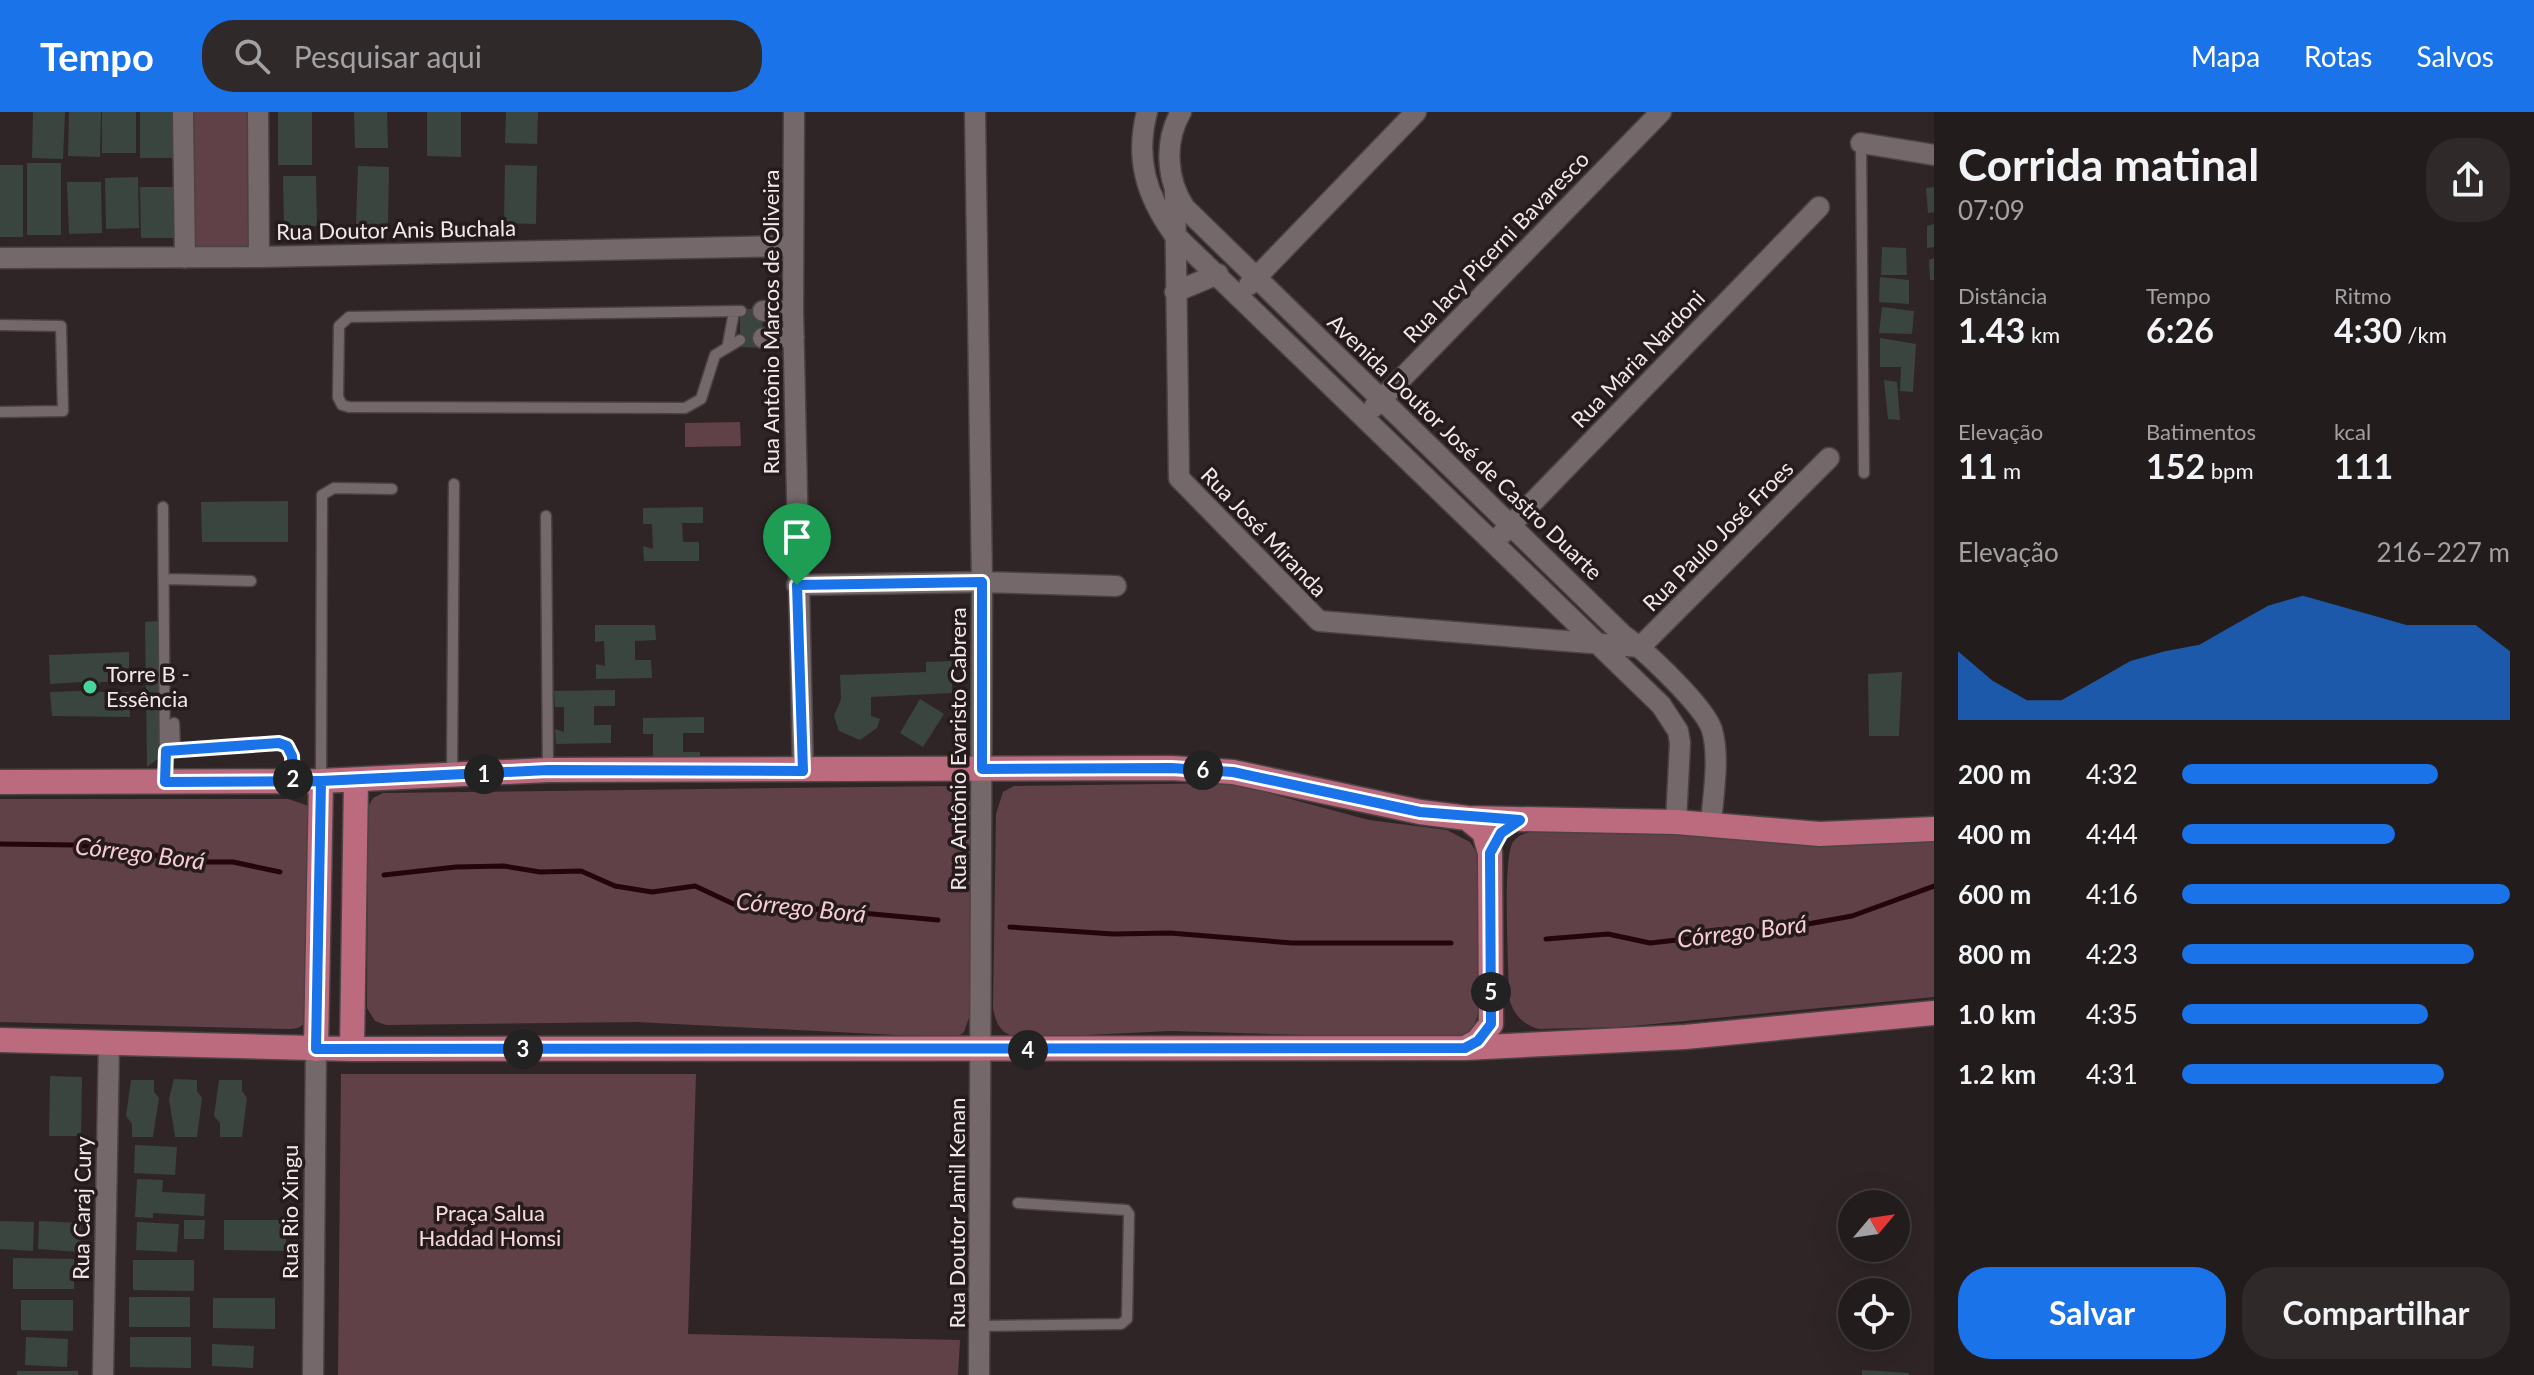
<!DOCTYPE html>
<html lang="pt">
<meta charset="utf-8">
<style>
body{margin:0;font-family:Lato,sans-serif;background:#2f2929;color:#f1f3f6;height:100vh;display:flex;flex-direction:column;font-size:30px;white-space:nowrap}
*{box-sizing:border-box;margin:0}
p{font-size:26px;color:#a3a1a3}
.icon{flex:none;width:44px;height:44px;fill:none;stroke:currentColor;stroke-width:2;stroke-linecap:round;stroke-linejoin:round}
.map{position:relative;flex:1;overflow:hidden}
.details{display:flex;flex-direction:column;background:#231c1c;width:600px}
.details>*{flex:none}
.needle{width:52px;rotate:61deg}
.controls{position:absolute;left:1838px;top:1078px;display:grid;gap:16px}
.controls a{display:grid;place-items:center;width:72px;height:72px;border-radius:50%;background:#231c1c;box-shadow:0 8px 32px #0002,0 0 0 2px #403a3b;font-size:40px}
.pin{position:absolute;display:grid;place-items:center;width:68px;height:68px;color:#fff;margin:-82px -34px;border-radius:50% 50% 50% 0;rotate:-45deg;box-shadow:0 0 8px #0007}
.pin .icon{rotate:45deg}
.km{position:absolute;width:40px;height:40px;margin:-20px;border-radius:50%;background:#222;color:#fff;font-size:22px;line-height:40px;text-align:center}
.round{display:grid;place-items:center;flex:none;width:84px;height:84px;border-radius:32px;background:#2f2929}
.summary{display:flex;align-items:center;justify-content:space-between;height:136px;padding:0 24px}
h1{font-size:44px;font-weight:700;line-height:60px}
.metrics{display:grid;grid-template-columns:repeat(3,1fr);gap:12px;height:136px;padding:8px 24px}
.metrics div{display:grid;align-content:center}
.metrics b{font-size:34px;font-weight:700}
.metrics small{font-size:22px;font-weight:400}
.metrics p{font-size:22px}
.chart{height:224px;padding:16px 24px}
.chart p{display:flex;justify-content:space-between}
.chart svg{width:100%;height:144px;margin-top:8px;fill:#1a73e8;opacity:.7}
.button{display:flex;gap:16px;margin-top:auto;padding:16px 24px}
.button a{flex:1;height:92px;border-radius:32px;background:#1a73e8;color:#fff;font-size:32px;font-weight:700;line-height:92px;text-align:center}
.button a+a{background:#2f2929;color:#f1f3f6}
ul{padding:0 24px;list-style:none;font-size:26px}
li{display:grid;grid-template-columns:128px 96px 1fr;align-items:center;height:60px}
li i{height:20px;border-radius:10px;background:#1a73e8}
header{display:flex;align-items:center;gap:48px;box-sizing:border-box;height:112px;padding:0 40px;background:#1a73e8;color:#fff}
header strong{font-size:38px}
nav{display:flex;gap:44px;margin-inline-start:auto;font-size:28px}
.search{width:560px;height:72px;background:#2f2929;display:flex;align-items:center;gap:20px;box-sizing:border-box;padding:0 28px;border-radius:32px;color:#a3a1a3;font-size:30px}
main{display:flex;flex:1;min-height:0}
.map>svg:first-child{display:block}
</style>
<header>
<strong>Tempo</strong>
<div class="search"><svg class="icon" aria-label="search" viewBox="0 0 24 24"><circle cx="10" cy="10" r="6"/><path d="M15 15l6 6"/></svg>Pesquisar aqui</div>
<nav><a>Mapa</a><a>Rotas</a><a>Salvos</a></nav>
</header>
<main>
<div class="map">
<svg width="1934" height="1263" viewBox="0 0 1934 1263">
<rect width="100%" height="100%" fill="#2f2526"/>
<path fill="#604147" d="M190,0h62l2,134 -62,1z
M740,310l1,24 -56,1v-24z
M1231,671l138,37 78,10 23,12 7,11 2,17 -1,142c-3,19 -13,26 -32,27l-276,-8 -143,7c-22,-1 -30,-8 -34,-30l3,-194 7,-22 11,-6z
M952,674l9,2 11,15 -1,209 -7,20 -8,6 -320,-16 -250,3 -11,-4 -8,-13 1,-201 5,-9 10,-5z
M0,687h288l21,7 1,214 -12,8 -8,1 -290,-7z
M1535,719c133,3 266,10 399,10v156l-312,30 -83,2c-16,-4 -26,-15 -30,-31 0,-28 -7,-139 4,-156 6,-8 13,-9 22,-11z
M341,962h355l-8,260 272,6 -2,35h-620z"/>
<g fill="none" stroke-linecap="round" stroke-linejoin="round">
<path stroke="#25050d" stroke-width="5" d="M0,732l75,1 62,6 49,11h47l47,10
M384,763l72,-8 48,-1 36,6 41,-1 34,15 37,6 43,-6 45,21 31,3 47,-1 120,11
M1010,815l103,7 57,-1 122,10h159
M1546,827l62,-5 42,9 136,-15 66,-12 82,-30"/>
</g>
<path fill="#3a4540" d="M33,0h32l-2,47 -31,-1z
M69,0h32l-1,45 -32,-1z
M102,0h34v41h-34z
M140,0h34v46h-34z
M278,0h34v53h-34z
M354,0h33l1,36h-33z
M427,0h34v45l-34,-1z
M506,0h32l-1,32 -32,-1z
M27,51h34v72h-34z
M0,53h23v72h-23z
M505,53l32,1 -1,58 -32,-1z
M358,54l31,1 -1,58 -32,-1z
M283,64h33l1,50 -33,1z
M138,65l1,51 -33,1 -1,-51z
M67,70h34l1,51 -33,1z
M140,75h33l1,51h-33z
M1934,75v25l-6,1 -2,-25z
M1934,112v23l-7,1v-22z
M1882,135l24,1 1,27h-26z
M1934,146v22h-4l-1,-20z
M1880,165l29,3v24l-30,-2z
M1882,195l32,4 -2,23 -33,-1z
M740,197h22l1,39 -23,-1z
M1880,226l36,6 -3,48 -13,-1 1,-24h-21z
M1884,268l13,2 3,38 -12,-1z
M288,389v41h-86l-1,-40z
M703,395v16h-21l1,19h16v19h-55l-1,-15 10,3 -1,-25h-9v-16z
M158,509l6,133 -17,13 -2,-145z
M595,513h60l1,15 -21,1v19h16l1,18 -56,1v-15l9,2 -1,-25 -9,1z
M129,540v30h-29l-2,10h31l1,25 -78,-1 -2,-24 31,-1v-9l-31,2 -1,-29z
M953,549l-1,32 -81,4v19l9,3 -3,9 -17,12 -21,-9 -5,-15 7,-17 -1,-24 86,-3v-10z
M1902,560l-3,64h-30l-1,-62z
M615,578v16h-21v19h17v18l-55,1 -1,-15 9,3v-25h-9l-1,-16z
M920,587l24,15 -21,33 -23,-14z
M704,605v16h-21v19h17v17h-56v-12l9,2v-25h-10v-16z
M50,964l32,1 -1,59h-32z
M174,967l23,1v11l5,7 -5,39h-22l-6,-38z
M131,968h23v12l5,6 -6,39h-21v-13l-6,-8z
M219,968h23v11l5,7 -5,39h-22v-14l-6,-7z
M135,1033l42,2 -2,28 -41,-2z
M137,1067l26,1 -1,12 43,2 -1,22 -51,-3v5l-18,-1z
M184,1108h21l-1,19h-20z
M224,1108h62v31l-62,-1z
M0,1109l34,1 -1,29 -33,-2z
M39,1109l42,2 -1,29 -42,-3z
M137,1110l42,2 -2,28 -41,-2z
M13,1146l61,1v30h-61z
M133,1148h61v31l-61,-1z
M129,1185h61v30h-61z
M213,1186h62v31l-62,-1z
M21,1188h52v31l-52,-1z
M26,1225l42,2 -1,28 -42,-2z
M130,1225h61v31l-61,-1z
M212,1232l42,2 -1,22 -41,-2z
M1862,1258l47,3v2h-47z
M17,1259h61v4h-61z"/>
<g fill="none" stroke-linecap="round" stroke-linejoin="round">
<defs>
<path id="lane" d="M1861,31l3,330
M0,213l61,1 2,85 -63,1
M740,228l-25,15 -14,44 -16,9 -336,-1 -7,-2 -4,-8 1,-71 10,-9 392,-6
M728,232l6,-32
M163,395l2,273
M546,404l2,252
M166,467l85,2
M174,611l1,28
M166,639l113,-8 8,3 5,10 1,25
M452,662l2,-290
M321,668l1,-285 12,-7 58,1
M980,1214l141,-2 6,-5 2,-105 -3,-4 -108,-7"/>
<path id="street" d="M183,0l2,146
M258,0l1,145
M794,0l-1,199 10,460
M975,0l7,470 -3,793
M1147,0c-12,46 -1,83 26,121l488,472 17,26 2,12 -4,79
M1181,0c-17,29 -15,68 4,96l438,427c22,15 82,72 89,95 8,28 1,65 -1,94
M1861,31l73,12
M1175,77l4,289 140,143 321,26 189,-189
M0,146l259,-1 533,-11
M1249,173l167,-173
M1175,180l43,-18
M763,199h30
M763,226l31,-1
M1374,295l287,-295
M1501,423l318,-328
M797,473l185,-3 134,4
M103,1263l6,-332
M313,1263l3,-326"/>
<path id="primary" d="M0,670l321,-1 227,-11 623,-2 62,4 187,40 47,6 209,4 144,12 114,-5
M0,928l352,9 1113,-1 220,-11 249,-24
M1465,936l13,-7 13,-17 -1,-171 -6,-21 -17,-14
M316,937l5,-268
M352,937l4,-269"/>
</defs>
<use href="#lane" stroke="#4b4243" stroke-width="13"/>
<use href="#street" stroke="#4b4243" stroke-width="23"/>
<use href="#primary" stroke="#4b4243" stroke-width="27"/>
<use href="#lane" stroke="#75686a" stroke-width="10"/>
<use href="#street" stroke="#75686a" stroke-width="20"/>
<use href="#primary" stroke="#bc6a7d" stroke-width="24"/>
</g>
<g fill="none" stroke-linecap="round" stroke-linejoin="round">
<defs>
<path id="route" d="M797,473l6,186 -255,-1 -227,11 -156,1 1,-31 113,-8 8,3 5,10 1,25h28l-5,268 1149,-1 13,-7 13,-17 -1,-171 11,-20 19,-13 -100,-8 -187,-40 -62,-4 -189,1v-187l-185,3"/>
</defs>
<use href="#route" stroke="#fff" stroke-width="16"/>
<use href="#route" stroke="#1a73e8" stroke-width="10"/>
</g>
<circle fill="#48d49d" stroke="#251b1d" stroke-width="3" cx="90" cy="575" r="8"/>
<g text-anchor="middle" stroke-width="7" stroke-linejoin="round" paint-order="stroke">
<g font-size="22" fill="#f0e8e9" stroke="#251b1d">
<text transform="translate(396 118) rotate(-1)" y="8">Rua Doutor Anis Buchala</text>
<text transform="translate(1496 135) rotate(-46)" y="8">Rua Iacy Picerni Bavaresco</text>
<text transform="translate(771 210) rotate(-90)" y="8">Rua Antônio Marcos de Oliveira</text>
<text transform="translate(1638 247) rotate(-46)" y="8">Rua Maria Nardoni</text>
<text transform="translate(1465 335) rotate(44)" y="8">Avenida Doutor José de Castro Duarte</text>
<text transform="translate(1264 420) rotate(46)" y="8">Rua José Miranda</text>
<text transform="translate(1718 424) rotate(-45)" y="8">Rua Paulo José Froes</text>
<text transform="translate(958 637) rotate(-90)" y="8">Rua Antônio Evaristo Cabrera</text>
<text transform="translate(82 1096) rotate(-89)" y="8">Rua Caraj Cury</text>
<text transform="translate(290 1100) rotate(-90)" y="8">Rua Rio Xingu</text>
<text transform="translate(957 1101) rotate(-90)" y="8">Rua Doutor Jamil Kenan</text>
</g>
<g font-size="22" fill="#f0e8e9" stroke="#251b1d" text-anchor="start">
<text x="106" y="570">Torre B -<tspan x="106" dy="25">Essência</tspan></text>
</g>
<g font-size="22" fill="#f8dade" stroke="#251b1d">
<text x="490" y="1109">Praça Salua<tspan x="490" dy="25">Haddad Homsi</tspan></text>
</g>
<g font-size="24" font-style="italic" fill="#f9ccd3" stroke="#251b1d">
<text transform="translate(140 742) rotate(7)" y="8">Córrego Borá</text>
<text transform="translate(801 796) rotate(6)" y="8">Córrego Borá</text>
<text transform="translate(1742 820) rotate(-7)" y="8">Córrego Borá</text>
</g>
</g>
</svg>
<div class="controls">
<a><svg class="needle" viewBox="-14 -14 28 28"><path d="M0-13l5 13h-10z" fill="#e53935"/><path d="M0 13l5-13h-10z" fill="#a3a1a3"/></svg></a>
<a><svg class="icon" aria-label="locate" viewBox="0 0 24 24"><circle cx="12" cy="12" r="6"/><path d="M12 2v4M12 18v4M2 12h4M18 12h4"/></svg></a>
</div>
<div class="pin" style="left:797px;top:473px;background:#1e9e55"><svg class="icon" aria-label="arrive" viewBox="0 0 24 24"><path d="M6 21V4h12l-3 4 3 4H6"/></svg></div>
<b class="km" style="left:484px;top:662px">1</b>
<b class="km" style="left:293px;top:667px">2</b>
<b class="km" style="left:523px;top:937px">3</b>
<b class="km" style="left:1028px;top:938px">4</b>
<b class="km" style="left:1491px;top:880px">5</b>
<b class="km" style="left:1203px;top:658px">6</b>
</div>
<section class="details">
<div class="summary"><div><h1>Corrida matinal</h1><p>07:09</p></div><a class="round"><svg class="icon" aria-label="share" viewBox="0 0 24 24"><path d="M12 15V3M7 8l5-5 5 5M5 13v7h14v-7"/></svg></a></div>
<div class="metrics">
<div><p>Distância</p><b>1.43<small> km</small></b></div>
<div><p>Tempo</p><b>6:26</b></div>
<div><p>Ritmo</p><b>4:30<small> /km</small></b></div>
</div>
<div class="metrics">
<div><p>Elevação</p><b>11<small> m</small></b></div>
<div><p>Batimentos</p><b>152<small> bpm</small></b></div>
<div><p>kcal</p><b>111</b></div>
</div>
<div class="chart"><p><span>Elevação</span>216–227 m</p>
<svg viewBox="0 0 160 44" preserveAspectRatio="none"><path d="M0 44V23L10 32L20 38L30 38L40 32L50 26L60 23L70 21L80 15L90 9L100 6L110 9L120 12L130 15L140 15L150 15L160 23V44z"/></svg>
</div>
<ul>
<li><b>200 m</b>4:32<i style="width:78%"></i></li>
<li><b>400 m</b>4:44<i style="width:65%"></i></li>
<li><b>600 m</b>4:16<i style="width:100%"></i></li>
<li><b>800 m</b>4:23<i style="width:89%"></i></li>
<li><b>1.0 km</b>4:35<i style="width:75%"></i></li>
<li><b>1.2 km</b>4:31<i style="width:80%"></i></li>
</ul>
<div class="button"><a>Salvar</a><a>Compartilhar</a></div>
</section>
</main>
